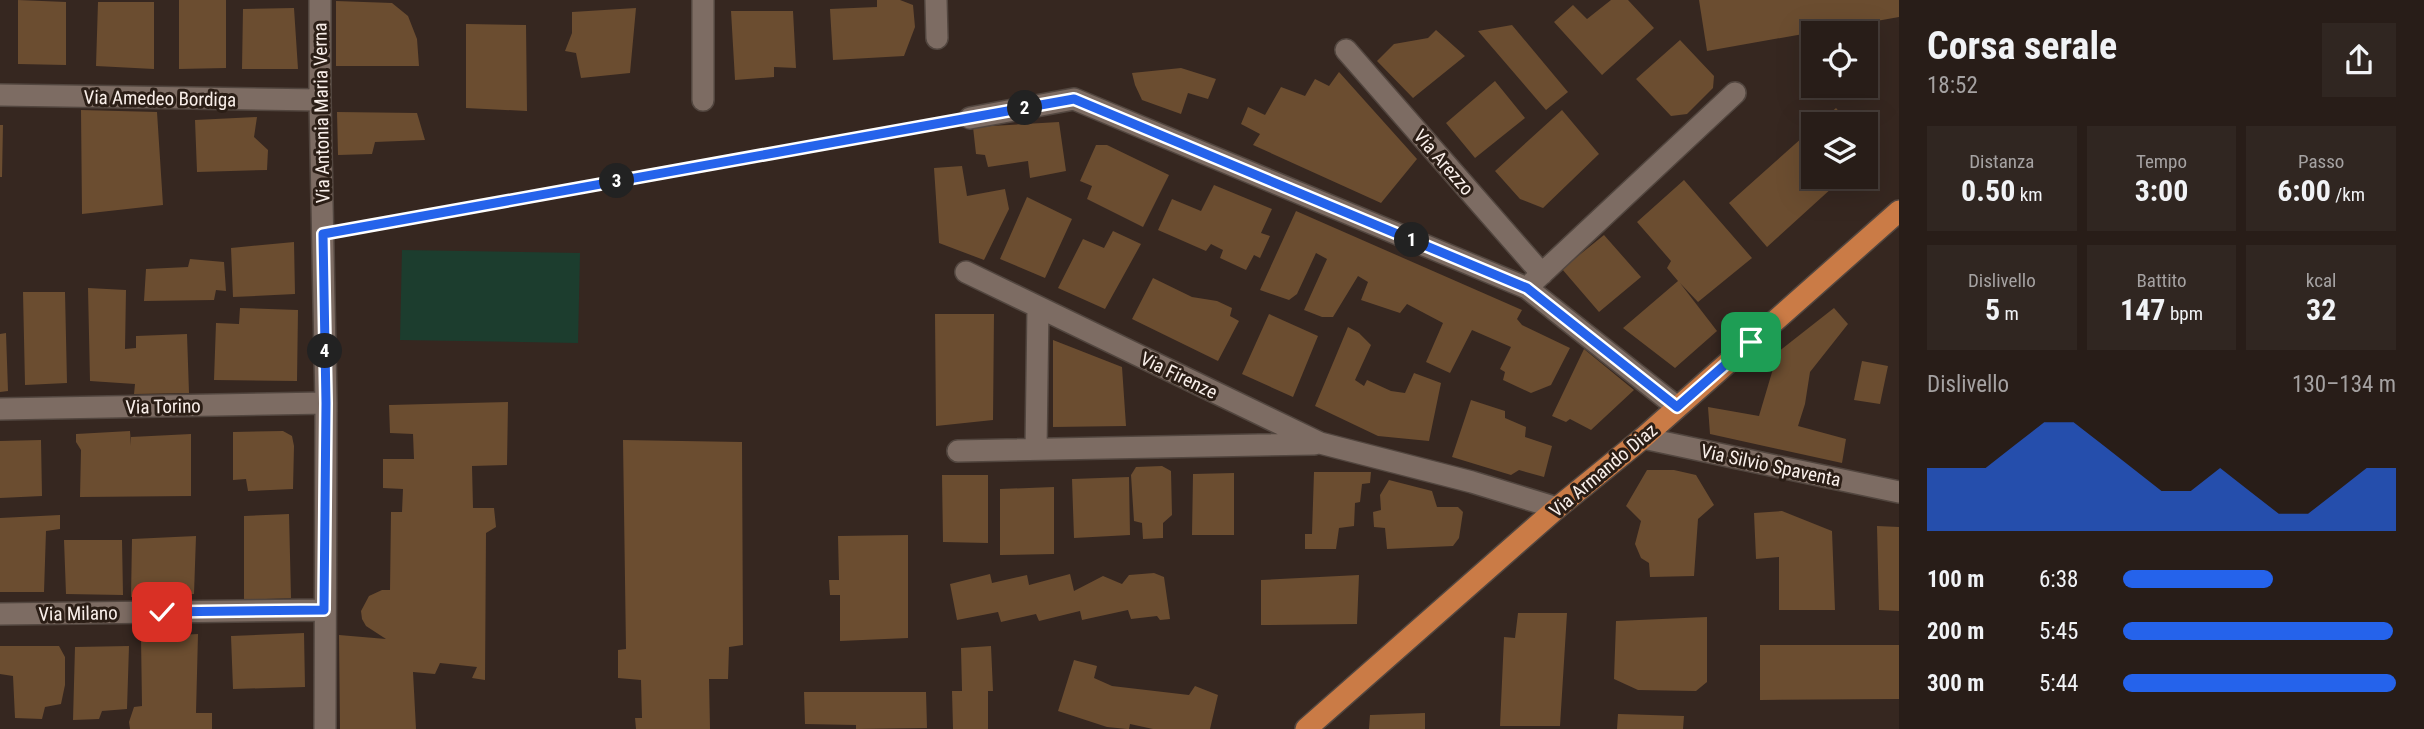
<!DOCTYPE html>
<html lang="it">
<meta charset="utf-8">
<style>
body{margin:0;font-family:"Roboto Condensed",sans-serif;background:#302621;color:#f1f3f6;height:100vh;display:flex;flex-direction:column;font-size:26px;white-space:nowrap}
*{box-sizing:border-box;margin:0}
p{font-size:23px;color:#a5a2a2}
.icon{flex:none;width:38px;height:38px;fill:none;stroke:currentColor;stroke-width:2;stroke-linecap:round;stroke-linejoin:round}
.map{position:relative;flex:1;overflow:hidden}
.sheet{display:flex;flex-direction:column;background:#281d18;width:525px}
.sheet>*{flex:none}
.controls{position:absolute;left:1801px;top:21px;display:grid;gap:14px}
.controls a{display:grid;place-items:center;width:77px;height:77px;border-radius:0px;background:#281d18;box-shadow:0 7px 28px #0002,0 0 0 2px #443b37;font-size:35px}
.pin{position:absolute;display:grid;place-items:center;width:60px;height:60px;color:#fff;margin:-30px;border-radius:14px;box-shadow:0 4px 10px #0006}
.km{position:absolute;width:35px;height:35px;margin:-18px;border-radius:50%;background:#222;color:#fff;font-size:19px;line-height:35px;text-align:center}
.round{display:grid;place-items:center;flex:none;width:74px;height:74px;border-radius:0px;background:#302621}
.head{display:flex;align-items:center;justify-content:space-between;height:119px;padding:0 28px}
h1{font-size:38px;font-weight:700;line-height:52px}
.figures{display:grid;grid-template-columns:repeat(3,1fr);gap:10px;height:119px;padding:7px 28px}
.figures div{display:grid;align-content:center;border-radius:0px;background:#302621;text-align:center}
.figures b{font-size:30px;font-weight:700}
.figures small{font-size:19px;font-weight:400}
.figures p{font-size:19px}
.chart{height:196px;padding:14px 28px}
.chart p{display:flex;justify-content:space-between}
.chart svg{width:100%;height:126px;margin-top:7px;fill:#2563eb;opacity:.7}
ul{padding:0 28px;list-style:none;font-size:23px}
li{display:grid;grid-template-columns:112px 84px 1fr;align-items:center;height:52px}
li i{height:18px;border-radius:9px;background:#2563eb}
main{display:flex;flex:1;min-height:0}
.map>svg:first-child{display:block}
</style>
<main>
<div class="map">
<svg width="1899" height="729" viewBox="0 0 1899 729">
<rect width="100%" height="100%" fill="#362720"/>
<path fill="#1c3d2e" d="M402,250l178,3 -2,90 -178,-3z"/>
<path fill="#6b4d30" d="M18,0l48,2v63l-48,-1z
M179,0h47v68l-47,1z
M877,0h23l13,5 2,22 -11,29 -71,4 -3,-51 47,-2z
M1611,0h17l26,28 -52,47 -48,-53 19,-17 14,14z
M1699,0h200v17l-192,34z
M336,1l56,2 16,13 9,23 2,27h-83z
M98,2h56v67l-58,-3z
M294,8l4,61h-56l1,-60z
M636,8l-6,65 -49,5 -5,-25 -11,-2 7,-18v-21z
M731,11h62l3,57 -22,-1v10l-39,3z
M466,24l60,1 1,86 -61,-3z
M1512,25l56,67 -22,18 -68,-79z
M1436,30l29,26 -52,42 -36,-37 17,-17 34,-6z
M1680,40l34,36 -1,12 -26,26 -16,2 -35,-37z
M1181,68l35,11 -8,20 -20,-6 -7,21 -39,-14 -7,-15 -3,-12z
M1339,72l78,87 -36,44 -128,-58 7,-11 -19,-10 7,-17 17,8 16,-28 24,9 10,-17 14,7z
M1495,81l30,37 -50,40 -29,-35z
M1836,108l14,16h-32z
M81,110l76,2 6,93 -81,9z
M1562,110l37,44 -56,54 -23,-9 -25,-28z
M337,112l80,1 8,27 -50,2 -3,12 -34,1z
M257,117l-3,20 14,13 -1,20 -70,2 -2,-52z
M1059,122l7,49 -36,7 -2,-17 -40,6 -3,-12 -9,-1 -3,-27z
M0,125h3l-1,52h-2z
M1813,128v49h31l-77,70 -38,-44z
M1866,142l7,9 -7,6z
M1096,145h11l62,30 -26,52 -56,-28 5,-13 -12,-5z
M962,166l5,30 38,-7 4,20 -25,51 -45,-17 -5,-75z
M1684,180l68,78 -54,44 -18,-19 37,48 -42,37 -52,-40 55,-47 -11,-13 4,-7 -34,-39z
M1214,185l58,24 -11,24 9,3 -10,22 -6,-3 -8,15 -26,-12 3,-8 -12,-6 -5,7 -48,-21 14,-31 29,12z
M1027,197l45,22 -27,59 -45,-19z
M1296,211l226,99 -5,9 5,6 48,23 -19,37 -20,8 -28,-13 2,-8 -5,-3 11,-22 -39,-17 -22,43 -24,-11 17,-39 -36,-19 -7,9 -39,-13 7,-18 -10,-6 -25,41h-11l-18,-7 23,-51 -11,-6 -19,41 -8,6 -29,-10z
M1113,231l28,13 -36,65 -47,-21 25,-49 21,9z
M1604,235l37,42 -42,35 -37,-43z
M294,242l1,52 -62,3 -2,-49z
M190,259l34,3 2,29 -10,-1 -2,10 -70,1 2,-32 42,-2z
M1153,278l39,19 25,4 15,7 -2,8 9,5 -21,40 -86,-42z
M88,288l38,2 -1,59 11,-1v-12l51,-2 2,59 -55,1 1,-10 -45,-3z
M23,292h42l2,91 -42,2z
M240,308l58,2 -1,71 -83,-1 2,-57 23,1z
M1834,308l14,16 -38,48 -5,32 -7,22 48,13 -4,24 -132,-29 -2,-27 51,9 19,-64z
M935,314h59l-1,106 -57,6z
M1269,314l49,22 -25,61 -51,-23z
M1348,327l11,6 12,12 -16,35 9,6 3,-6 24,11 14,2 9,-20 27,10 -12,58 -51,-5 -63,-30z
M6,333l2,58 -8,1v-58z
M1053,340l69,27 4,59 -73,1z
M1584,349l50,41 -43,40 -21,-11 -4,3 -14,-6z
M1862,361l26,5 -8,38 -26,-4z
M1471,400l34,11v7l21,9 -1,10 27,9 -8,31 -25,-7 -8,5 -59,-18z
M508,402l-1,63 -35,1 1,42h21l2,19 -10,6 -1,147 -13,-2 5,-11 -37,-4 -5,11 -22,-2 3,57h-76l-1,-94 47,4 -20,-13 -4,-7 -1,-8 8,-15 13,-6h8l1,-78h11l1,-23 -20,-1v-29h31l-1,-25 -23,-1 -1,-28z
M130,431l1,15v-9l60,-3v62l-111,1 1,-47 -5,-8v-8z
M283,431l9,5 2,10 -1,43 -45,2 -2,-12 -13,1v-48z
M41,440l1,56 -42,2v-57z
M623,440l119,2 1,203 -14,2 -1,32h-19l1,50h-74l-1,-11h7l-1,-38 -23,-2v-28l8,-1z
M1162,466l9,5 1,44 -9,8v15l-20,1 -1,-16 -8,-2 -3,-46 5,-8z
M1647,470h27l22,5 18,30 -16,14 -4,57 -44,1 -1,-14 -8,-5 -6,-14 6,-23 -15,-15z
M1314,472h57l-1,11 -8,1 -2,18 -5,1 -1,23 -15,2 -3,21h-31v-15h7z
M1234,473v62h-42l1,-61z
M942,475h46v68l-45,-1z
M1129,477l1,58 -56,3 -2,-59z
M1389,480l43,11 5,16h21l5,5 -4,26 -6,8 -66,3 -2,-21 -11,-1 -1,-15 8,-2 -1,-15z
M1054,487v67l-54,1v-66z
M1782,511l50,20 3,79h-56v-53l-23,2 -2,-46z
M289,514l2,84 -47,2v-84z
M60,515v14l-14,2 -2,61h-44v-74z
M1877,526l22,1v84l-20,-1z
M908,535v103l-68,3v-46h-10l-1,-15h10l-1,-44z
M196,536l-2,58 -63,3 1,-58z
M64,540h58l1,55 -57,-1z
M1154,573l10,4 6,42 -10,1 -3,-4 -26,3 -3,-9 -46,10 -2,-9 -41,10 -3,-7 -35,8 -3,-10 -41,8 -7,-36 40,-10 2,9 35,-8 2,10 41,-11 4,17 29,-15 19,8 7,-9z
M1359,575l-2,49 -96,1v-45z
M1518,613h49l-7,113h-60l4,-89 11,1z
M1707,617v65l-11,9 -58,-1 -24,-11 2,-58z
M304,633l1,54 -72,2 -2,-53z
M198,634l-2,79h16v16h-82l-1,-7 5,-15 8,-1 -1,-69z
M1760,645h139v54l-139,1z
M0,646h59l6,11v28l-4,19 -16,3 -3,12 -27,-1 -2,-42 -13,-2z
M129,646l-2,63 -25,2 -3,8 -26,1 2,-73z
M991,646l2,45h-5v38h-35l-1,-38h10l-1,-43z
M1074,660l23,6 -3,12 18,8 77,9 6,-9 23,9 -8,34h-57l-23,-5 -1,5h-2l-20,-2 -49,-16z
M804,692h122l1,36 -71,1v-4l-51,-1z
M1425,713v16h-56l1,-14z
M1618,714l66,2 -1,13h-66z"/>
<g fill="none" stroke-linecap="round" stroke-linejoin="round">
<defs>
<path id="minor" d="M320,0v100l6,303 -1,326
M703,0v100
M936,0l1,38
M1346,50l196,224
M0,95l320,5
M970,118l104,-19 453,189 150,119
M966,272l354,171 152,39 85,26
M1533,282l202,-189
M0,409l326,-6
M1643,438l256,54
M1036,449l2,-142
M958,451l356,-7
M0,614l324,-4"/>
<path id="major" d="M1306,729l251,-221 86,-70 256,-227"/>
</defs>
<use href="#minor" stroke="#52463f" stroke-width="24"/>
<use href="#major" stroke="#52463f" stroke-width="24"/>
<path stroke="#938781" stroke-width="4.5" stroke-dasharray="3.5 3.5" stroke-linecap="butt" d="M344,230l604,-108"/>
<use href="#minor" stroke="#7d6c63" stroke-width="21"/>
<use href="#major" stroke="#ca7b46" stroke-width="21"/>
</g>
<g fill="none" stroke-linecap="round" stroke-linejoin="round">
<defs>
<path id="route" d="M162,612l162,-2 2,-207 -3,-169 751,-135 453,189 150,119 74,-65"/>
</defs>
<use href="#route" stroke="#fff" stroke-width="14"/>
<use href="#route" stroke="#2563eb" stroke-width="9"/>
</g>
<g text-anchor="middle" stroke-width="6" stroke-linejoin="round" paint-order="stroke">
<g font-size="19" fill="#f9efea" stroke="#2b1e16">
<text transform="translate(160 98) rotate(1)" y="7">Via Amedeo Bordiga</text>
<text transform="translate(321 113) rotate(-91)" y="7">Via Antonia Maria Verna</text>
<text transform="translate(1444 162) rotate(49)" y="7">Via Arezzo</text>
<text transform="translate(1179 375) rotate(26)" y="7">Via Firenze</text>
<text transform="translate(163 406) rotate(-1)" y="7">Via Torino</text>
<text transform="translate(1771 465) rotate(12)" y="7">Via Silvio Spaventa</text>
<text transform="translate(1603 470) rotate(-40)" y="7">Via Armando Diaz</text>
<text transform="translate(78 613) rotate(-1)" y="7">Via Milano</text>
</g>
</g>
</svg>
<div class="controls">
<a><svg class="icon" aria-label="locate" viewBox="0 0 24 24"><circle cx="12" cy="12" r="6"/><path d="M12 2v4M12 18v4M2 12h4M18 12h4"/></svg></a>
<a><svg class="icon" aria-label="layers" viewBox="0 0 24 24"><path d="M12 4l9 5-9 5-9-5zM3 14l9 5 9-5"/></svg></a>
</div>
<div class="pin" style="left:1751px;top:342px;background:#1e9e55"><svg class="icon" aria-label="arrive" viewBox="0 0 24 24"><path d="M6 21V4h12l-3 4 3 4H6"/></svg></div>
<div class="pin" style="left:162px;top:612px;background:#d93025"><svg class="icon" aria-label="check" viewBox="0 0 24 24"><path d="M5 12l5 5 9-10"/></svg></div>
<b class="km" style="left:1412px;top:240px">1</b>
<b class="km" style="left:1025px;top:108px">2</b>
<b class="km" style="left:617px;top:181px">3</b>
<b class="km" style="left:325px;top:351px">4</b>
</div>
<section class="sheet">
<div class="head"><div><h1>Corsa serale</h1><p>18:52</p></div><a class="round"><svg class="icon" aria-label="share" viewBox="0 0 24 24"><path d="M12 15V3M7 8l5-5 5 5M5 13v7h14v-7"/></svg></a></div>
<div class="figures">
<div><p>Distanza</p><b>0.50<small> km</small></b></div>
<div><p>Tempo</p><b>3:00</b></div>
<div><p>Passo</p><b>6:00<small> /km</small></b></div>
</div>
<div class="figures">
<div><p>Dislivello</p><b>5<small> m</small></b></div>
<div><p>Battito</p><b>147<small> bpm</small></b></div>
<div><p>kcal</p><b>32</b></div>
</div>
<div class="chart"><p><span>Dislivello</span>130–134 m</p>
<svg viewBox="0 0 160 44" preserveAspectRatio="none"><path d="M0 44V22L10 22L20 22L30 14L40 6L50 6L60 14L70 22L80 30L90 30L100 22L110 30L120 38L130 38L140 30L150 22L160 22V44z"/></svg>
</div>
<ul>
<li><b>100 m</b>6:38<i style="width:55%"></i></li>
<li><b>200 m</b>5:45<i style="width:99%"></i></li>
<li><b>300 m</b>5:44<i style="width:100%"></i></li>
</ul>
</section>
</main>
